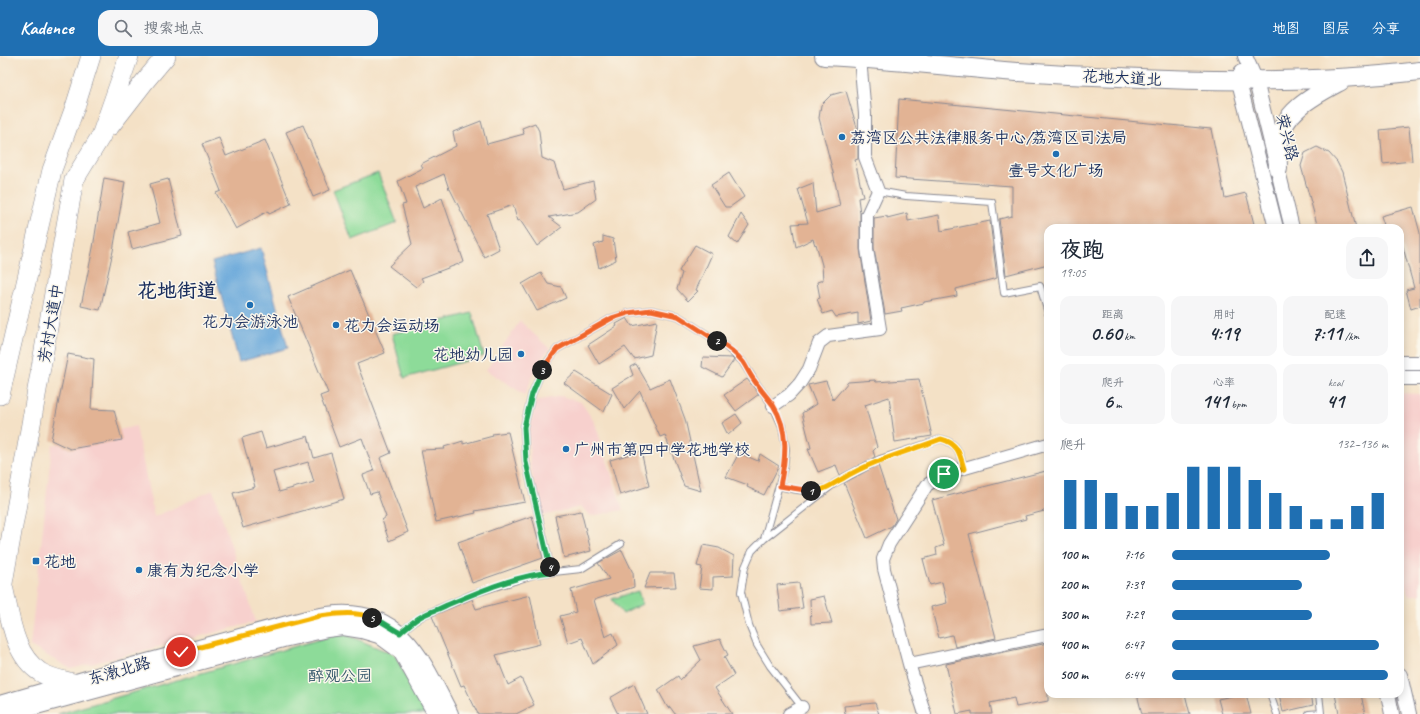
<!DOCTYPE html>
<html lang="zh">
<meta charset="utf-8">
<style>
body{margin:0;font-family:Caveat,"LXGW WenKai TC",sans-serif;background:#f6f6f7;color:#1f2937;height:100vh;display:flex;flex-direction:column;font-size:15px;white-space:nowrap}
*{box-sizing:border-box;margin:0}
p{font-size:13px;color:#747a83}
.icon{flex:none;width:22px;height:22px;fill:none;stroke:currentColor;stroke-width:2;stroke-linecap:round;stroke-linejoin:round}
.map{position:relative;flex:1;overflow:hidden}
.drawer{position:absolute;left:1044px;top:168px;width:360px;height:474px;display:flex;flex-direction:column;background:#fff;border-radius:12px;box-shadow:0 2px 10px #0003}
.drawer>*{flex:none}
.pin{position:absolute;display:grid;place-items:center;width:34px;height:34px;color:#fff;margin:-17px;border:2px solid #fff;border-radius:50%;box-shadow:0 1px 4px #0007}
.km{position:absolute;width:20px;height:20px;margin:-10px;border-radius:50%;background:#222;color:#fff;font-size:11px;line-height:20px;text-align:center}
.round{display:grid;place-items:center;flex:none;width:42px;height:42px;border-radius:12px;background:#f6f6f7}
.summary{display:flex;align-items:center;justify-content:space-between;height:68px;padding:0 16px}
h1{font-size:22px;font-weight:700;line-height:30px}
.metrics{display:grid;grid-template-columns:repeat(3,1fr);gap:6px;height:68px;padding:4px 16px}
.metrics div{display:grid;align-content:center;border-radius:10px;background:#f6f6f7;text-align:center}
.metrics b{font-size:20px;font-weight:700}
.metrics small{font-size:11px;font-weight:400}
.metrics p{font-size:11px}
.chart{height:112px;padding:8px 16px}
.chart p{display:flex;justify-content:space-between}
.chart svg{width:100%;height:72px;margin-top:4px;stroke:#1f6fb2;stroke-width:6}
ul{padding:0 16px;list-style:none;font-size:13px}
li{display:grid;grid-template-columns:64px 48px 1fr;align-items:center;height:30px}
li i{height:10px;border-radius:5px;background:#1f6fb2}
header{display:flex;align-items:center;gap:24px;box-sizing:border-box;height:56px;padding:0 20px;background:#1f6fb2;color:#fff}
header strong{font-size:19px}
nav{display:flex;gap:22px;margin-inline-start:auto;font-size:14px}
.search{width:280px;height:36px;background:#f6f6f7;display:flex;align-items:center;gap:10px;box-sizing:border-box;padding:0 14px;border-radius:12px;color:#747a83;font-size:15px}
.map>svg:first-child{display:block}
</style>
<header>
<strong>Kadence</strong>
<div class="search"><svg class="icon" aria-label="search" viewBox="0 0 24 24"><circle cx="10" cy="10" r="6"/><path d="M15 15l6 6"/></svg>搜索地点</div>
<nav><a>地图</a><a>图层</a><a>分享</a></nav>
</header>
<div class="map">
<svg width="1420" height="658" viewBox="0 0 1420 658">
<rect width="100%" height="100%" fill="#fbf7ec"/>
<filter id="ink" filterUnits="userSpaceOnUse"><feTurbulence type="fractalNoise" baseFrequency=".025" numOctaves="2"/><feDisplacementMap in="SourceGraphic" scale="8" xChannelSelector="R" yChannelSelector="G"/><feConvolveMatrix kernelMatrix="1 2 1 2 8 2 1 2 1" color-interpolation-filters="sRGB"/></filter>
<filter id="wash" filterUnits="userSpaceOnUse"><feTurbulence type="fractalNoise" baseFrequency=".012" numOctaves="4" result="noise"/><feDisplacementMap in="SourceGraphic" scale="16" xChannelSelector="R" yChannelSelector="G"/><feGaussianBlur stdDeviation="0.9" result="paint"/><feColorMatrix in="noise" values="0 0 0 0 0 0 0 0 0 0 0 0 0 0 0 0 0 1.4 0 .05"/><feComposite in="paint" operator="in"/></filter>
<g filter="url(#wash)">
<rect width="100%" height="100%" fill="#f4e1c6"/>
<path fill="#f7d0cd" d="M520,265l30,28 -9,10 -7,13 -9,23 -39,-25z
M1400,337l20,1v201h-12l-8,-35z
M561,340l20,6 14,21 28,87 -32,6 -10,-9 -39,9 -12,-51 -1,-31 7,-33z
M136,370l18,91 59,-27 43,132 -185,47 -41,-23 22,-201z"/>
<path fill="#8ddb99" stroke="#54857c" d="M378,117l19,50 -45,17 -19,-50z
M472,257l12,43 -80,22 -12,-44z
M638,535l4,13 -19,10 -11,-15z
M342,577l53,22 30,59h-367z"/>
<path fill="#67a7da" stroke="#416b9c" d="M261,192l27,100 -49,14 -27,-100z"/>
<g id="blocks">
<path fill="#e2b394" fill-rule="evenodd" d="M846,35l12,40v28l-3,1 8,37 -5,1 2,15v36l11,72 -13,3v-11l-22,4 -4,-6 -9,3 -6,-15 3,-1 -3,-16 6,-2 -1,-15 -6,-21 -1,1 -2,-6 -17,8 -4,-23 16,-1 -10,-34 15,-6 3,30 24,-7 -7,-34 -14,-54 2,-13 10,-10z
M899,43l312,30 14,69 21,-5 9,35h-207v36l-42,11 -7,-56 13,-3v-30l-117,-8z
M481,65l6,23 37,-10 -2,-6 13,-5 4,8 3,27 12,5 9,26 30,-8 3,18 -18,13 -29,5 13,10 -25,19 -17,-26 -2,1 -5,-16 -26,9 12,35 -15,8 -34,-68h-1l-5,-15 -29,13 8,21 19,-10 22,64 -43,16 2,3 -7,6 -27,-21 23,-22 -10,-39 4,-1 -8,-23 25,-13 -2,-4 35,-18 -3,-14z
M303,69l27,65 -17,7 -27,-65z
M1409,71l3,34 -29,3 -3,-34z
M219,82l7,18 39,-16 26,64 -22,10 -1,-3 -32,18 -20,-36 5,-2 -19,-47z
M1317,91l12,6 8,9 5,10 14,56h-38l-17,-62 4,-13z
M729,117l15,24 -14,10h-5l-14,-22z
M104,122l21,4 -12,69 -13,59 -19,-4 12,-58z
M168,123l14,57 -50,13 -4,-17 32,-9 -10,-39z
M1413,151l7,26v73l-9,3 -5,-19 8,-2 -14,-52v-8h-15l-4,-12z
M907,157l1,8 31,-6 2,16 49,-10 7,57 -41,11 1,7 -33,6v1l-23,5 1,3 -17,3 -11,-66v-30l13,-2v2z
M741,158l8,11 -12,19 -8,-7z
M603,180l10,3 3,21 -17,8 -5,-23 9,-3z
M695,189l17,9 -16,36 2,1 -10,10 -11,-12 5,-16 -3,-2z
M350,214l35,83 -28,11 34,89 -11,5 28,74 -19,9 -7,-21 4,-3 -9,-25 -7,2 -7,-19 11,-4 -12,-33 -23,9 -19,-51 8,-3 -40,-96z
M541,217l7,11 13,3 5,11 -29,13 -15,-27z
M627,262l5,8 25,-5 -6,34 -17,4 -9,-12 -26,17 -11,-19 29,-19 -1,-2z
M68,298l26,5 -3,50 23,1 8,30 -52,9 -19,-9z
M703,301l29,1 2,2 -12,17 -20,-10z
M636,308l14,24 20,-9 15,40 16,72 -17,-5 -19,-51 -5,2 -20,-46 -16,18 -12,-21 21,-13 -3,-8z
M576,316l36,22 -8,18 -40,-29z
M747,323l12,15 -23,17 -12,-16z
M919,323l13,57 -37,6 -6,-45 -24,8 12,42 -4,4 2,6 -35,18 -4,-10 -18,7 -10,-23 3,-1 -9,-35 14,-9 -8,-19 18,-4 7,19 15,-18 27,-2 1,2z
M736,358l6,9 -14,12 -6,-12z
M261,376l5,16 42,-12 6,22 17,-5 13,46 -101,29 -10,-35 22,-6 -13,-49zM308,406l6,20 -35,10 -6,-20z
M508,376l17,70 -50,9 1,2 -40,9 -15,-72 24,-1 -1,-2 19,-6v3l30,-8 -1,-2z
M641,395l8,35 -29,9 -10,-35z
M739,397l19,8 2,-7 19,12 -15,29 -17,-8 1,-2 -22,-8z
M878,409l18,54 -4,7 -25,12 -23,-55z
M1046,415l2,10v29l-23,6 1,3 -57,15 27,104 -41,9 -3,-12 -13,3 -8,-31 16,-4 -5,-21 -12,3 -7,-26 14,-4 -1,-7 8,-3 -12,-45z
M581,455l10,40 -27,7 -9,-42z
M532,460l11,42 -71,25 -14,-41z
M703,489l16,3 15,8 -1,20 -20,1v12l-14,-1 3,-21 -5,-1z
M622,494l11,23 1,14 -40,13 11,37 8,-4 5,12 -25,19 -11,-26 -14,5 -8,-27 16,-4 -5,-22 38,-11 -11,-16z
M650,517h24l2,14 -32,1z
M799,527l4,25 -23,3 -3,-26z
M530,539l10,49 -44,11 12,30 13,-7 13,27 -18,9h-38l-14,-29 -3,1 -29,-70 40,-17 4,10z
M824,540l8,27 -21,1 -1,-25z
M720,583l8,16 -4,2 10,18 -19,13 17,26h-57l-5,-7 -2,1 -10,-18 20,-14 2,4 21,-20 -7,-14z
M1048,587v58l-32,6 -2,-9 -24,5 2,11h-20v-3l-15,3 -11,-50z
M634,628l13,30h-29l-8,-16z
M1137,638h48l5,20h-48z
M1241,638h5l5,20h-29l-4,-15z
M1279,638h32l2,11 -30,7z
M1335,638h26l4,20h-26z
M875,647l4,11h-34l-1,-8z"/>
</g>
</g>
<g filter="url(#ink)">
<use href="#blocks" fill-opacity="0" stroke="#888892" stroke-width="1"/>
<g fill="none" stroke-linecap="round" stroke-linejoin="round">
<defs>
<path id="service" d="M878,135l28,5 86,6 12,91 36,-7 8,27
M779,430c16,4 30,7 46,3
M551,516l-5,-24 -20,-86 -2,-35 8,-33 11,-26 14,-19 55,-31 16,-5 23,-3 27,6 47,30 17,15 12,19 19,26 9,20 4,23 -2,18 -20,72
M400,577l12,-10 12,-8 49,-21 63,-20 45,-5 40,-25
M1270,638l7,20
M802,651l-32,-41 -13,-21 -8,-20 -8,-33 4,-25 7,-16 12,-12 71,-56 45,-24 61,-20c17,4 19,15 23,30
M1309,658l12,-1 -2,-19"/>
<path id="minor" d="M773,350l16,-11 11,-12 9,-14 10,-26 9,-7 52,-7 -13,-80v-34l11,-24 -13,-34v-43l-5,-56
M909,608l139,-29
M789,658l13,-7
M925,658l-16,-50 -25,-95 -1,-10 6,-15 38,-59 17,-11 104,-30"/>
<path id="tertiary" d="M1245,0l11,25 36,147
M1241,16l-2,10 37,146
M1400,307h20
M1400,322h20
M1400,619l9,39
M1388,638l4,20"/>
<path id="secondary" d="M0,648l125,-36 170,-46c14,-4 28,-7 42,-8 67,-4 87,50 113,100
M7,658l276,-75 44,-10 16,-2 19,3 17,5 22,16 35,63"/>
<path id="primary" d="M824,0c60,3 120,10 180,15 38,3 77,5 115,6 100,5 201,6 301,-6
M1278,113c0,-8 -1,-17 0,-25 4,-33 37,-49 63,-63"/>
<path id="trunk" d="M110,70l35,-45 21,-25
M0,339l52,-225 23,-63 16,-51
M3,530c7,29 10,69 37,86 9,6 22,8 33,11
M0,544l74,-420 27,-44 28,-80"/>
</defs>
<use href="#service" stroke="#888892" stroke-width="8"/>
<use href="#minor" stroke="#888892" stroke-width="14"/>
<use href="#tertiary" stroke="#888892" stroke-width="16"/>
<use href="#secondary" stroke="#888892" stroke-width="18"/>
<use href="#primary" stroke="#888892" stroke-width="20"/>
<use href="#trunk" stroke="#888892" stroke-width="20"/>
<use href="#service" stroke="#fff" stroke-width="6"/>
<use href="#minor" stroke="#fff" stroke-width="12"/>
<use href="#tertiary" stroke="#fff" stroke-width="14"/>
<use href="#secondary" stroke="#fff" stroke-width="16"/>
<use href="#primary" stroke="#fff" stroke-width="18"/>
<use href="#trunk" stroke="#fff" stroke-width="19"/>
</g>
</g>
<g fill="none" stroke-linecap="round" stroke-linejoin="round" filter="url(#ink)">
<defs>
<path id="split-1" d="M811,435c12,1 21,-7 31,-12 31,-19 65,-27 99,-40 17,4 19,15 23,30l-20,5"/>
<path id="split-2" d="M717,285c9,5 19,12 26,21 4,6 7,13 11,18 6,9 13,17 19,25 16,25 13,53 7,81l31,5"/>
<path id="split-3" d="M542,314l15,-21 55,-31 16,-5 23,-3 27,6 39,25"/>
<path id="split-4" d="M542,314l-10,24 -8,33 2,35 24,105"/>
<path id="split-5" d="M372,562l10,4 18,11c7,-6 15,-14 24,-18 8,-4 16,-6 23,-10 33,-14 68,-29 104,-33l-1,-5"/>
<path id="split-6" d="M181,596l138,-36c17,-2 38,-5 53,2"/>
</defs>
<use href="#split-1" stroke="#fff" stroke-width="8"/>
<use href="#split-2" stroke="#fff" stroke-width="8"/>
<use href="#split-3" stroke="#fff" stroke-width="8"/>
<use href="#split-4" stroke="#fff" stroke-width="8"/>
<use href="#split-5" stroke="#fff" stroke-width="8"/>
<use href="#split-6" stroke="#fff" stroke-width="8"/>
<use href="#split-1" stroke="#f5b400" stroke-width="5"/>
<use href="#split-2" stroke="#f0652b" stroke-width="5"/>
<use href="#split-3" stroke="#f0652b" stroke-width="5"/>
<use href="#split-4" stroke="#22a559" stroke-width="5"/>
<use href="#split-5" stroke="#22a559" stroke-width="5"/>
<use href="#split-6" stroke="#f5b400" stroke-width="5"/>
</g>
<g fill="#1f6fb2" stroke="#fbf7ec" stroke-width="1.5">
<circle cx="842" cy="81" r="4"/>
<circle cx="1056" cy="98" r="4"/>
<circle cx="250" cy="249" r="4"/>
<circle cx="336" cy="269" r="4"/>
<circle cx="521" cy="298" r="4"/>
<circle cx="566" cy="393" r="4"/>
<rect x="32" y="501" width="8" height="8" rx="2"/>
<circle cx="139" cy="514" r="4"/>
</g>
<g text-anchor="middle" stroke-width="3" stroke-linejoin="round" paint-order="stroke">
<g font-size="16" fill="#1b2f5e" stroke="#fbf7ec">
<text transform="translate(1122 21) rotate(3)" y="6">花地大道北</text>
<text transform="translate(1288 81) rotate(76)" y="6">荣兴路</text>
<text transform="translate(50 267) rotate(-80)" y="6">芳村大道中</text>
<text transform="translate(119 614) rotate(-16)" y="6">东漖北路</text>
</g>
<g font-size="16" fill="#1b2f5e" stroke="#fbf7ec" text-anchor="start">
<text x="850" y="87">荔湾区公共法律服务中心/荔湾区司法局</text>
<text x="1056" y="120" text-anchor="middle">壹号文化广场</text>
<text x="250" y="271" text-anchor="middle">花力会游泳池</text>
<text x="344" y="275">花力会运动场</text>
<text x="513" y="304" text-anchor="end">花地幼儿园</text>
<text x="574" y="399">广州市第四中学花地学校</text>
<text x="44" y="511">花地</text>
<text x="147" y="520">康有为纪念小学</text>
</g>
<g font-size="16" fill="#385a6d" stroke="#fbf7ec">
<text x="340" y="625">醉观公园</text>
</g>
<g font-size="20" font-weight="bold" fill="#1b2f5e" stroke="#fbf7ec">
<text x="177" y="241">花地街道</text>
</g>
</g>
</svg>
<div class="pin" style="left:944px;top:418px;background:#1e9e55"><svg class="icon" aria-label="arrive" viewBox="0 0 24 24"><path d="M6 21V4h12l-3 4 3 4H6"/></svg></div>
<div class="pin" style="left:181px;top:596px;background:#d93025"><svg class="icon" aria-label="check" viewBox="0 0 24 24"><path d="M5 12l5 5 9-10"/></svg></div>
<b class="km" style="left:811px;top:435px">1</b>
<b class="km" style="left:717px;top:285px">2</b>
<b class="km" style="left:542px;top:314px">3</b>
<b class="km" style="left:550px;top:511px">4</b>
<b class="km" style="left:372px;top:562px">5</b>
<section class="drawer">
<div class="summary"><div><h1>夜跑</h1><p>19:05</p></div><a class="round"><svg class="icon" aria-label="share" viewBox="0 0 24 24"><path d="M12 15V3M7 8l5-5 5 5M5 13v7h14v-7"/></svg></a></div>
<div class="metrics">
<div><p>距离</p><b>0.60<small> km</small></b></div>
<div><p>用时</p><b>4:19</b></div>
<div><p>配速</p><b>7:11<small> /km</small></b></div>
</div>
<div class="metrics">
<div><p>爬升</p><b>6<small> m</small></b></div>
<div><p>心率</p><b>141<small> bpm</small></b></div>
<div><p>kcal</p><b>41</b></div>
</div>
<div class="chart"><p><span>爬升</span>132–136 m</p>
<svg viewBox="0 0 160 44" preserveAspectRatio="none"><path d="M5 44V14M15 44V14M25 44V22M35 44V30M45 44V30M55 44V22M65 44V6M75 44V6M85 44V6M95 44V14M105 44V22M115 44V30M125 44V38M135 44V38M145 44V30M155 44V22"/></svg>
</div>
<ul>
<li><b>100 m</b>7:16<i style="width:73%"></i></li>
<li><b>200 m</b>7:39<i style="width:60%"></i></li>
<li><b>300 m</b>7:29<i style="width:65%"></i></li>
<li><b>400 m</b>6:47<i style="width:96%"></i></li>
<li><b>500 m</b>6:44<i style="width:100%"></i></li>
</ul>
</section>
</div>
